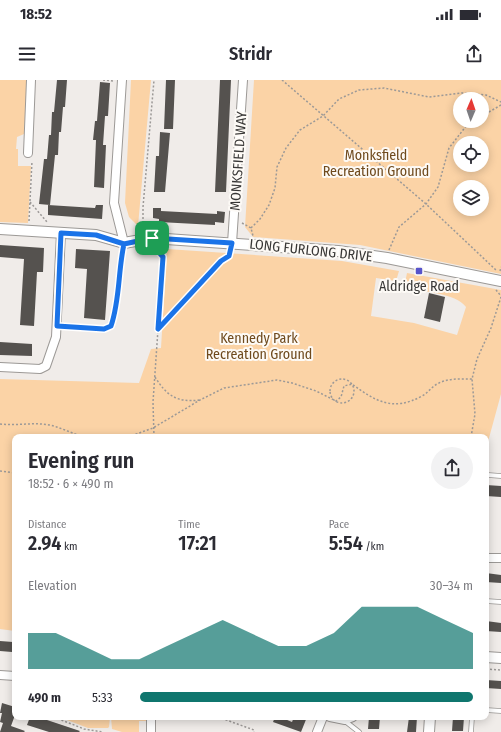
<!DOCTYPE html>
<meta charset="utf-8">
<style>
body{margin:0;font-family:"Fira Sans Condensed",sans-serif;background:#f2f2f3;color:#2b2b33;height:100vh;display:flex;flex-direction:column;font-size:15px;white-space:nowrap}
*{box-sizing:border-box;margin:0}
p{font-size:13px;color:#7c7c81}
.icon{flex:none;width:22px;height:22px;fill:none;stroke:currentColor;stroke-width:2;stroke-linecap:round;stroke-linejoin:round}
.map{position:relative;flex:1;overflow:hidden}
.details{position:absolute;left:12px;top:354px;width:477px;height:286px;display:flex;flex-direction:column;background:#fff;border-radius:8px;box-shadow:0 2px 10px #0003}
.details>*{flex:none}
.needle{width:26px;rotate:2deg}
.controls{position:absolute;left:453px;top:12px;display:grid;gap:8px}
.controls a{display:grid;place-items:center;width:36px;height:36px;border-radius:50%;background:#fff;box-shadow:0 2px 10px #0003;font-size:20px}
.pin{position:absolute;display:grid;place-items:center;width:34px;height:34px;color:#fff;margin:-17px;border-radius:8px;box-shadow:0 2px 6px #0006}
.round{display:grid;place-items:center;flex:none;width:42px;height:42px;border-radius:21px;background:#f2f2f3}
.overview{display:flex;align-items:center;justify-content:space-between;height:68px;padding:0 16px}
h1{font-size:22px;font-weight:600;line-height:30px}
.metrics{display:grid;grid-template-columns:repeat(3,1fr);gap:6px;height:68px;padding:4px 16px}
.metrics div{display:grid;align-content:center}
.metrics b{font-size:20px;font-weight:600}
.metrics small{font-size:11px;font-weight:400}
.metrics p{font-size:11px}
.chart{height:112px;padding:8px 16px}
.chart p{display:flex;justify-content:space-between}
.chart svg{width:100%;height:72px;margin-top:4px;fill:#0f766e;opacity:.7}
ul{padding:0 16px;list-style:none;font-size:13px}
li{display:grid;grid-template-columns:64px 48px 1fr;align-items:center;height:30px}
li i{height:10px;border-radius:5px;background:#0f766e}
.status{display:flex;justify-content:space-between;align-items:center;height:28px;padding:0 20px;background:#fff;direction:ltr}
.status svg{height:11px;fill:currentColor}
header{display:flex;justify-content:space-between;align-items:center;height:52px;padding:0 16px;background:#fff;font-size:18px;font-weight:600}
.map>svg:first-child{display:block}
</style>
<div class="status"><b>18:52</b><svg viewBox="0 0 49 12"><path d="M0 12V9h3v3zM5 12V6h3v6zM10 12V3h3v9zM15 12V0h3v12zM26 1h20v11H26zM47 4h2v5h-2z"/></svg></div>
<header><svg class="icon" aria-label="menu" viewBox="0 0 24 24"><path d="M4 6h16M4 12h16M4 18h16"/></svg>Stridr<svg class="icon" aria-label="share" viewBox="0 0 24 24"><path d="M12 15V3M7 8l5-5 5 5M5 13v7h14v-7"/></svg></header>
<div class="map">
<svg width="501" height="652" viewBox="0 0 501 652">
<rect width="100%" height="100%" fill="#f0ece9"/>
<path fill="#fbd3a6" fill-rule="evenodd" d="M0,0h28l-4,54 -7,3 -1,12h2v17h13l-3,57 -28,-1z
M131,0h20l-13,146 -9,-9 -4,-14z
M254,0h247v194l-141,-29 -107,-8 -8,-10zM460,19h22v22h-22zM460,63h22v22h-22zM460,107h22v22h-22z
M167,169l175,12 57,10 -3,10 -20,-3 -5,38 43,7 43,12 9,-28c-10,-14 -45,-16 -62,-19l3,-15 94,17v104l-15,55v-12h-471v194l-15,-2v-250l139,4 12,-34 10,-1z
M59,637h51l-1,10 -1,1h-20z
M111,637h35v4h-7v11h-17l-10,-3z"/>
<path fill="#55524f" d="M57,0h10l-2,27h-2l-2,25h-2l-1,23h-3l-5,50 -11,-1 5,-45h3l2,-24h2l1,-23h2z
M166,0h9l-2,49h-9z
M220,0h11l-5,112h-11z
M100,2l10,1 -2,33h-3l-2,29h3l-2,43 -10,-1 2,-47h-3l2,-19h2z
M160,52l10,1 -5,59h-11l2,-36h3z
M48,125l47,3 1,-3h7l-1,14 -54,-4z
M153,128h8v3l56,3v-3l8,1 -1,11 -9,-1v3l-56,-3v-3l-6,-1z
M0,165l44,3 -1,24h-6l-3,54 -14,-1 4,-66 -24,-2z
M76,169l34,2 -5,69 -21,-2 3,-49 -12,-1z
M429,213l16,4 -5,25 -16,-4z
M0,262l32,2v12l-32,-1z
M486,405l15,1v11l-15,-1z
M486,493l15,2v8l-15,-1z
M486,541l15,2v9l-15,-1z
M0,561l13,1 -1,10 -12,-1z
M486,600l15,1v8l-15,-1z
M2,623l13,4v8l-4,11 14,5 -1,1h-24l3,-9 -3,-1 2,-9h-2z
M30,637l7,3 1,-3 42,14 -1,1h-30l-22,-7z
M275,637h5l12,5 2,-5h13l-6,15 -28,-10z
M369,637h11l-1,12h-11z
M409,637h8l-1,15h-9z
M453,637h11l-1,14h-11z"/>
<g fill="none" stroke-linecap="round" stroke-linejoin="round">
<defs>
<path id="service" d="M57,246l47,3 7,-3c9,-26 7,-55 13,-83
M488,395l13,1
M486,521l15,1
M486,630l15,1
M345,641l14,11
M471,652l1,-15"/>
<path id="minor" d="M122,0l-8,123 10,40
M28,73l3,-73
M232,163l11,-163
M0,287l40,2 6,-3 10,-29 5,-104
M486,478h15
M0,595l15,1
M330,637l15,3 8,-3
M151,652v-15
M317,652l6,-15"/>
<path id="tertiary" d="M0,149l96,6 28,8 28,-5 186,13 49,7 114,23
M486,577l15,1
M429,652l1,-15"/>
</defs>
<use href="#service" stroke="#9c9996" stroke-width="5.5"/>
<use href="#minor" stroke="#9c9996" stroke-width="10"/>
<use href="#tertiary" stroke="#9c9996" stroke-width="12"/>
<path stroke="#9c9997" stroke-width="1.5" stroke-dasharray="2 2" stroke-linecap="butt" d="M103,0l11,1
M282,0l144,124 70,66
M482,36l19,-11
M30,122l17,20
M29,141l3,-60
M242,143l9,5 2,8
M251,148l9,-9 9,-14 6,-17 2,-21 9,-19 14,-18 23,-14 16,-17 20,-9 25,-2 45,9 33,-4 24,2 15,7
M143,151v-24l11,-127
M389,170l10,-23 27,-23 12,-17 11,-39 18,-23 6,-4
M500,191l1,-4
M496,210l5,6
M158,249l63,-68 8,-5 1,-4
M155,297c11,18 22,26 44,23
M330 311a12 12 0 1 1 24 0a12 12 0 1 1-24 0Z
M0,344c17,2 33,-2 50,1 12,3 23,9 35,12
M128,357l25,-9 47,-28 24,-12 53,-8 15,3 24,8 20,10 5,-4 3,-11 8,-2c23,17 41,28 70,12 6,-3 10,-10 17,-13 10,-5 22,-4 33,-4
M154,357l-1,-35 10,-145 -7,-9
M471,357l4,-23 -3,-35 5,-20 14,-31 10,-31
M0,391l15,2
M486,589l15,1
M54,637l30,12 19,3
M218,637l36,13v2"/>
<use href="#service" stroke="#fff" stroke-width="4"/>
<use href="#minor" stroke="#fff" stroke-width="8"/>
<use href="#tertiary" stroke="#fff" stroke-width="10"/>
</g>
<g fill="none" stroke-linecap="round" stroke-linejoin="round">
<defs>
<path id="route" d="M152,158l-28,6c-6,27 -4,56 -13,82l-7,3 -47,-3 4,-93 35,2 28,9 28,-6 80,5 -3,13 -8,5 -63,68 5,-72 -6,-7 -5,-12"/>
</defs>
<use href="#route" stroke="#fff" stroke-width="8"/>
<use href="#route" stroke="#1a73e8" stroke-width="5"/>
</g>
<rect fill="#5754cb" stroke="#fdfaf6" stroke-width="1.5" x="415" y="187" width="8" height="8" rx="2"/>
<g text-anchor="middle" stroke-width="4" stroke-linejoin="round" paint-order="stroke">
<g font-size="14" fill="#6f4a1d" stroke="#fdfaf6">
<text x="376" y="80">Monksfield<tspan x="376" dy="16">Recreation Ground</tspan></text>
<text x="259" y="263">Kennedy Park<tspan x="259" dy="16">Recreation Ground</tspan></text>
</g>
<g font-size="14" fill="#383736" stroke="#fdfaf6">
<text transform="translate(238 81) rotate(-86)" y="5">MONKSFIELD WAY</text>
<text transform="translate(311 170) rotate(6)" y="5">LONG FURLONG DRIVE</text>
</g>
<g font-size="14" fill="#383736" stroke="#fdfaf6">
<text x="419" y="211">Aldridge Road</text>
</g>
</g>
</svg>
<div class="controls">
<a><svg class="needle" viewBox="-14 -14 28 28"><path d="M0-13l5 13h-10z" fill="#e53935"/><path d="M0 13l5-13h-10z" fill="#7c7c81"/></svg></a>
<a><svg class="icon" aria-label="locate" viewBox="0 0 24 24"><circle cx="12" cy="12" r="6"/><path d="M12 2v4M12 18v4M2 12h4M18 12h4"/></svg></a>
<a><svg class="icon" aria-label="layers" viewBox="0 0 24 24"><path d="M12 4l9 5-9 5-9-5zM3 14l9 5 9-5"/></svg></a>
</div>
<div class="pin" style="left:152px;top:158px;background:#1e9e55"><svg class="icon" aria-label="arrive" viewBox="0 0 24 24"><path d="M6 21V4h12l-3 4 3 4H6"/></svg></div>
<section class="details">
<div class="overview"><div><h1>Evening run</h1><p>18:52 · 6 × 490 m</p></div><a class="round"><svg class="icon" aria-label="share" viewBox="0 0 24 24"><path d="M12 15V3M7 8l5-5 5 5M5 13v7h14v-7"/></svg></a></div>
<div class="metrics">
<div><p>Distance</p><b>2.94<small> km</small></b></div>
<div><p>Time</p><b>17:21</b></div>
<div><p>Pace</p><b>5:54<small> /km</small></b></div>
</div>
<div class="chart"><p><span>Elevation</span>30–34 m</p>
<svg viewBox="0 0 160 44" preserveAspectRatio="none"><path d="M0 44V22L10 22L20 30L30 38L40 38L50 30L60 22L70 14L80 22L90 30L100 30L110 22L120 6L130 6L140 6L150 14L160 22V44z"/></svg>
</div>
<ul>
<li><b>490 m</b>5:33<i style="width:100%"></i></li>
</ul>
</section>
</div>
